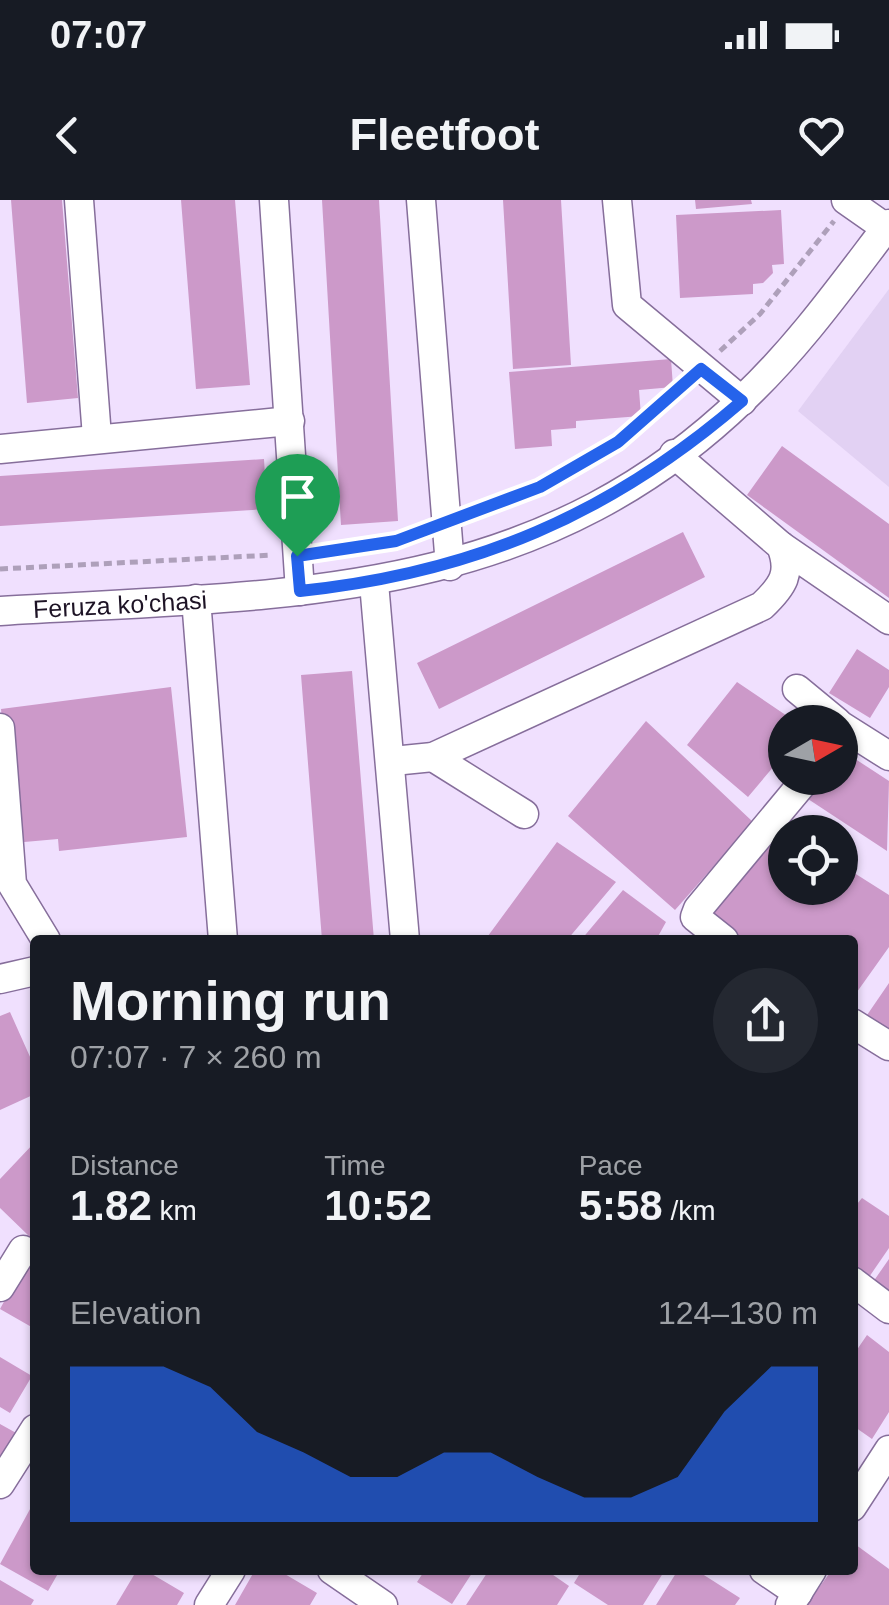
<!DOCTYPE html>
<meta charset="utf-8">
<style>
body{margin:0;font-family:Arial,sans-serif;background:#242831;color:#f1f3f6;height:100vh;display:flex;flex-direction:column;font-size:38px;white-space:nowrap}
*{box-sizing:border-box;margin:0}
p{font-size:32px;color:#9ea1a6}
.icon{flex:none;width:55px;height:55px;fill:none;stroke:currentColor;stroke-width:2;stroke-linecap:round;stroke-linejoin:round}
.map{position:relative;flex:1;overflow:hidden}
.side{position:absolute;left:30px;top:735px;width:828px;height:640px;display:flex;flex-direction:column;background:#171b24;border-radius:10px;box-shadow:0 2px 8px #0004}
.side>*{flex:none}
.needle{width:65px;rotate:81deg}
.buttons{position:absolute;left:768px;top:505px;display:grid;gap:20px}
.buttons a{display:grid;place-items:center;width:90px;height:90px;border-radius:50%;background:#171b24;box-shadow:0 2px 8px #0004;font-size:50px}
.pin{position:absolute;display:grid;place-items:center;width:85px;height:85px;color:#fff;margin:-102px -42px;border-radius:50% 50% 50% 0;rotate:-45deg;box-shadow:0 0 10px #0007}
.pin .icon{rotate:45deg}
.round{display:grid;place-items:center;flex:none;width:105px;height:105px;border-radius:52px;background:#242831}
.head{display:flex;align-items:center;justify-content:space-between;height:170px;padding:0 40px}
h1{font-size:55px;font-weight:600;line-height:75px}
.metrics{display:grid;grid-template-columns:repeat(3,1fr);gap:15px;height:170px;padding:10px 40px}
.metrics div{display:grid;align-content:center}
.metrics b{font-size:42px;font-weight:600}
.metrics small{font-size:28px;font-weight:400}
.metrics p{font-size:28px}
.chart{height:280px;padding:20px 40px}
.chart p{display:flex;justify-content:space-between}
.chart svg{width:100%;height:180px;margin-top:10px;fill:#2563eb;opacity:.7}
.status{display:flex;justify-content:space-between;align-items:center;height:70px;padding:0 50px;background:#171b24;direction:ltr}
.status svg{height:28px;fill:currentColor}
header{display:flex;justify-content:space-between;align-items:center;height:130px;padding:0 40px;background:#171b24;font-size:45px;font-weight:600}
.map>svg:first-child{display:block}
</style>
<div class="status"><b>07:07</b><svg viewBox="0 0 49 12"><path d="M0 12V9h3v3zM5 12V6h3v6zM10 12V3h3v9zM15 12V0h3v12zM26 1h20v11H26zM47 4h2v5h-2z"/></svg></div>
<header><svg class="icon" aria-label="back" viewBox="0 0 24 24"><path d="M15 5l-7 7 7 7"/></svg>Fleetfoot<svg class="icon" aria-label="heart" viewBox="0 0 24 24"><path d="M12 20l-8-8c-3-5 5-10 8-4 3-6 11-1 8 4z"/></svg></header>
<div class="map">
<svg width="889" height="1405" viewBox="0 0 889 1405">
<rect width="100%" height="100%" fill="#f0e0fe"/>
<path fill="#e2d1f3" d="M889,89v198l-91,-76z"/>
<path fill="#cc99c9" d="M11,0h51l16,198 -51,5z
M181,0h54l15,185 -54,4z
M322,0h57l19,321 -57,4z
M503,0h58l10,165 -58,4z
M695,0h56l1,4 -56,5z
M781,10l3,54 -12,1 1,8 -10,10 -10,1v10l-73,4 -4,-83z
M671,159l2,28 -34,3 2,26 -65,5v7l-25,2 1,16 -37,3 -6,-77z
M782,246l107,78v74l-142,-103z
M264,259l3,50 -267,17v-50z
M683,332l22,45 -266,132 -22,-46z
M857,449l32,21v17l-19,31 -41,-25z
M352,471l22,269h-52l-21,-265z
M737,482l59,40h-11v31l-37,44 -61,-52z
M171,487l16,150 -128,14 -1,-12 -45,4 -12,-134z
M646,521l107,101 -78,88 -107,-94z
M843,551l46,30 -2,70 -79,-52 16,-21h16z
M780,626l11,6h-6v56h55v-24l49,31v52l-37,52v-59h-113l-37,-23z
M557,642l59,40 -49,58h-82z
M623,690l43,32 -10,18h-75z
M889,783v52l-24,-17z
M10,812l25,56v26l-35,16v-94z
M35,942v90l-5,5 -30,-29v-29z
M862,998l27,18v32l-22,32 -15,-9v-61z
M35,1044v85l-35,-20z
M889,1059v32l-16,-9z
M867,1135l22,17v60l-17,27 -20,-14v-68z
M0,1157l32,19 -22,37 -10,-6z
M0,1224l18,10 -18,32z
M35,1300v70h25l-12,21 -48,-27z
M852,1342l37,27v36h-83l26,-35h20z
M137,1370h8l39,23 -7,12h-61z
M255,1370h23l39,23 -7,12h-75z
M425,1370h49l-22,34 -35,-22z
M489,1370h57l23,16 -12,19h-91z
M582,1370h83l-22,35h-35l-34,-22z
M678,1370h18l44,28 -5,7h-79z
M0,1380l34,20 -3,5h-31z"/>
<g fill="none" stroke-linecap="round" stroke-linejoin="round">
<defs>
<g id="minor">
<path d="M79,0l18,237"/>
<path d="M274,0l26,391"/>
<path d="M421,0l29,366"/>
<path d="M617,0l10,105 115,96"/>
<path d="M846,0l40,28"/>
<path d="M0,249l290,-28"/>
<path d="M781,346l108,74"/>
<path d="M374,383l31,357"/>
<path d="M196,399l27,341"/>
<path id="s1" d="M0,411c276,-17 530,-6 744,-213 55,-52 99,-114 145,-174"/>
<path d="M797,489l40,33"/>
<path d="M840,525l49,31"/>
<path d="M0,528l12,156 34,56"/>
<path d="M433,557l91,57"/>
<path d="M393,561l40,-4 329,-151c21,-20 30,-33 19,-60l-107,-92"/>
<path d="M724,740l-29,-23 3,-8 109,-131"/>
<path d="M0,779l35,-8"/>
<path d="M852,823l37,23"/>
<path d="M852,1081l37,28"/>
<path d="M0,1087l23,-37"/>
<path d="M0,1284l35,-55"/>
<path d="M852,1307l37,-57"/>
<path d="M332,1370l51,35"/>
<path d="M764,1370l34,23"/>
<path d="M209,1405l22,-35"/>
<path d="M790,1405l22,-35"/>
</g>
</defs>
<use href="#minor" stroke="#866e9b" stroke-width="31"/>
<path stroke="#aea0ba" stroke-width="5" stroke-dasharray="8 5" stroke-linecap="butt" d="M720,151l40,-37 74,-93
M472,314l68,-27 78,-45 64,-56
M322,352l75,-11 27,-9
M0,369l272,-14"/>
<use href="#minor" stroke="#fff" stroke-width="28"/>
</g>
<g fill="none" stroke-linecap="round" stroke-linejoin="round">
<defs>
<path id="route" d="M701,169l41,32c-132,114 -269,172 -442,190l-3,-35 99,-15 144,-54 78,-45z"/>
</defs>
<use href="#route" stroke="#fff" stroke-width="20"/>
<use href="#route" stroke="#2563eb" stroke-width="12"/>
</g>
<g text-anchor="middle" stroke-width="8" stroke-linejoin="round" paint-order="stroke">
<g font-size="25" fill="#1d1325" stroke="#fff">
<text dy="9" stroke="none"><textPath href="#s1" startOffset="120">Feruza ko'chasi</textPath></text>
</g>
</g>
</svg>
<div class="buttons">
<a><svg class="needle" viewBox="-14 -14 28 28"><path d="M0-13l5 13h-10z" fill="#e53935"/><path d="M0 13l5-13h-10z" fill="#9ea1a6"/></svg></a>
<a><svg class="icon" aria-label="locate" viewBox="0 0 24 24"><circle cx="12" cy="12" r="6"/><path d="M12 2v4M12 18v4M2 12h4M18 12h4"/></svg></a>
</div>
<div class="pin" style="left:297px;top:356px;background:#1e9e55"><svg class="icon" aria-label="arrive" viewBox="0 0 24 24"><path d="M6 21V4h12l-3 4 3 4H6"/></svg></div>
<section class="side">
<div class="head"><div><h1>Morning run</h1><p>07:07 · 7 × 260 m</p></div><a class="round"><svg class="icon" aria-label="share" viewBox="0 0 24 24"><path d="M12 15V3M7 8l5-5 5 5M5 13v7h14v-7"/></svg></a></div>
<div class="metrics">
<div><p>Distance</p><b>1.82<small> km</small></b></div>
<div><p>Time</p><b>10:52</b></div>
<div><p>Pace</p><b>5:58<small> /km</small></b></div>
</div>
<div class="chart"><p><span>Elevation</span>124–130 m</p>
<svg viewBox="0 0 160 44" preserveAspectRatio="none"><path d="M0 44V6L10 6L20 6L30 11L40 22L50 27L60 33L70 33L80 27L90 27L100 33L110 38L120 38L130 33L140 17L150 6L160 6V44z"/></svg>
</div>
</section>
</div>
